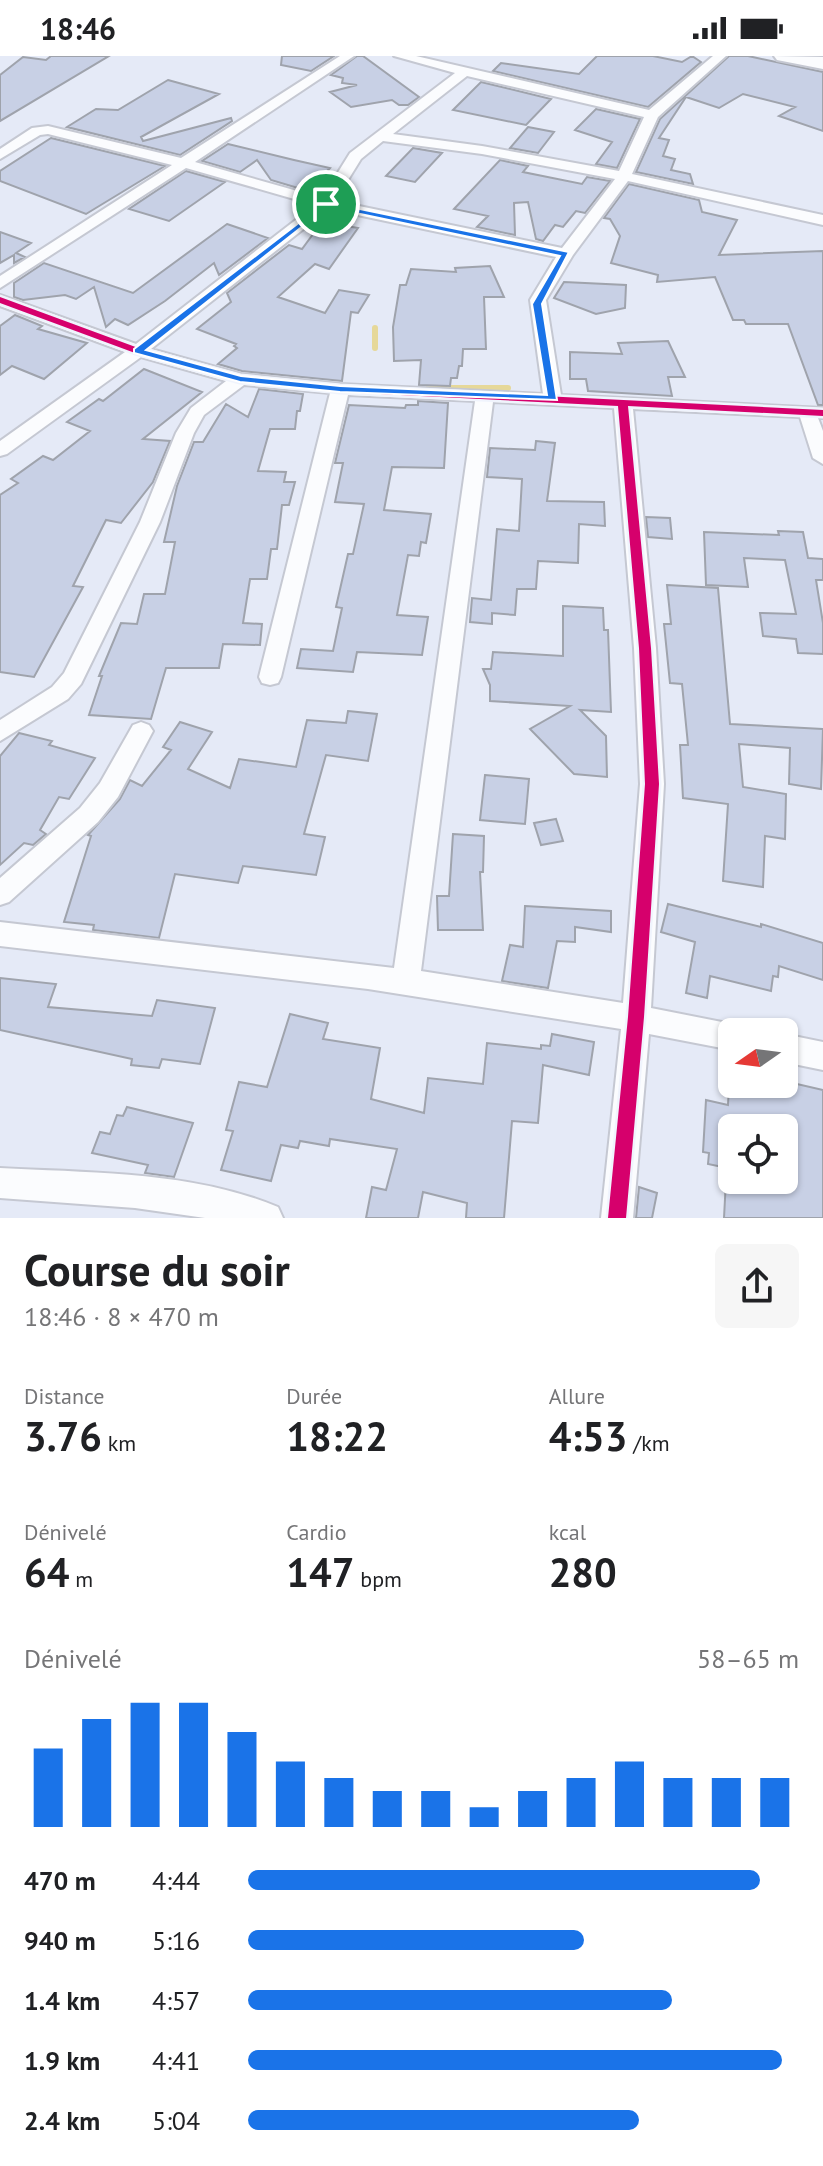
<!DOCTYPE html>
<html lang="fr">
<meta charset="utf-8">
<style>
body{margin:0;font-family:"PT Sans",sans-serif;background:#f6f6f6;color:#202124;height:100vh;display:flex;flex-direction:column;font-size:30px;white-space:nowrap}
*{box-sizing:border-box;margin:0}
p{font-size:26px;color:#757577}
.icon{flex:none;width:44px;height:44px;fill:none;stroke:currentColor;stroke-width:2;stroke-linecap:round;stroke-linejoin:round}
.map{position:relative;height:1162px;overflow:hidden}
.panel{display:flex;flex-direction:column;background:#fff;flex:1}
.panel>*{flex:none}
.needle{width:52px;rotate:256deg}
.fabs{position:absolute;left:718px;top:962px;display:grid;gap:16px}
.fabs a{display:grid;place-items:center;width:80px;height:80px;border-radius:12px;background:#fff;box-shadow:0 2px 6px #0004;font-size:40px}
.pin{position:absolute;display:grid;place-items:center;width:68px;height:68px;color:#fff;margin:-34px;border:4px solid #fff;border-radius:50%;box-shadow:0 2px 8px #0007}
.round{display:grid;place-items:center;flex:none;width:84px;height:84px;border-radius:12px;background:#f6f6f6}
.summary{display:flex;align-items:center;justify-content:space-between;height:136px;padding:0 24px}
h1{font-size:44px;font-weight:600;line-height:60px}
.stats{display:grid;grid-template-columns:repeat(3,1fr);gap:12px;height:136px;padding:8px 24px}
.stats div{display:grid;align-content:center}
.stats b{font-size:40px;font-weight:600}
.stats small{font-size:22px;font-weight:400}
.stats p{font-size:22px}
.chart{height:224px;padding:16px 24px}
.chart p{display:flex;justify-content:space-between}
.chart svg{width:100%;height:144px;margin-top:8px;stroke:#1a73e8;stroke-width:6}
ul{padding:0 24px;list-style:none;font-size:26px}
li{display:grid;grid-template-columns:128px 96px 1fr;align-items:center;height:60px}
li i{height:20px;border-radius:10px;background:#1a73e8}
.status{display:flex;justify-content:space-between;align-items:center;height:56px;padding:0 40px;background:#fff;direction:ltr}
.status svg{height:22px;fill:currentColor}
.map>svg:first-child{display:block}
</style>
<div class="status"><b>18:46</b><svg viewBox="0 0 49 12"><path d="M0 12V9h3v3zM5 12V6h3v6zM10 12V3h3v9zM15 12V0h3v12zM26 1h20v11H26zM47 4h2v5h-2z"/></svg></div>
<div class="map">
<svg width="823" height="1162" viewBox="0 0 823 1162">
<rect width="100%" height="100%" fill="#e5eaf7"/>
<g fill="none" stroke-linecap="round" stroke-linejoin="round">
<path stroke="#e6d899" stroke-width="6" d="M375,272v20
M429,331l16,1
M451,332h57"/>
</g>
<path fill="#c8d0e5" stroke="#9fa3ac" stroke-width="2" d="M51,0h58l-109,65v-46l23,-18 23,3z
M282,0h52l-23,15 -30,-6z
M357,0h6l56,41 -11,8h-9l-7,-5 -41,7 -21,-15 27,-7 -15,-2 1,-5 -12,-3z
M597,0h56l29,6 10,-6 9,6 -53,45 -155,-36 8,-8 78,11z
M729,0h19l75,16v59l-44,-15 16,-9 -52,-13 -24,14 -33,-11 -27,41 10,2 -6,16 12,3 -4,11 19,4 3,10 -57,-12 24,-53z
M168,24l51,14 -78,43 2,4 88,-23 1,3 -52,34 -113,-28 29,-18 22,1z
M481,26l70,17 -25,26 -73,-15z
M596,53l44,10 -23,49 -21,-4 16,-22 -37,-12z
M528,71l26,5 -16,21 -28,-5z
M51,82l114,28 -79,48 -86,-33v-10z
M228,88l66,16 36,8 -22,23 -37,-11 -14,-20 -17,12 -38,-11z
M413,92l29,5 -27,29 -29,-6z
M500,104l28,6 -5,6 59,12 5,-7 23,4 -25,32 -9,-2 -13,16 -8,-2 -12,16 -7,-2 -8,-37 -14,1 1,32 -38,-8 11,-11 -34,-7z
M186,115l39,11 -56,39 -40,-12z
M629,128l70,16 3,12 35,8 -18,35 104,-4v154h-5l-30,-81h-42l-2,-4h-11l-18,-43 -58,5 1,-7 -47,-12 9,-27 -10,-17 -6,-1z
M322,166l36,6 -29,41 -14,-5 -37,33 47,16 14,-23 30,5 -11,18 -7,-1 -9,69 -100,-10 -24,-7 19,-16 -3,-2 2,-2 -39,-15 34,-27 -4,-9 62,-48 13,4z
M227,168l41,14 -49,37 -5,-12 -49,38 -37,24 -13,-6 -9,8 -12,-40 -18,12 -11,-4 -42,5 -9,-3v-14l30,-20 89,30z
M0,176l31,11 -15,10 9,4 -11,6v-8l-14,8z
M490,210l14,31h-20l2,52h-23l-1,17h-3l-2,12h-6l-1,8 -31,-1 2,-25 -27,1 -1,-34 7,-42h6l5,-16 45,3 -1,-4z
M564,226l62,3 -1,23 -29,6 -42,-16z
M15,259l27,11 -4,3 49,14 -43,36 -32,-13 -12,9v-49z
M668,285l17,36h-17l4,19 -84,-5 -2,-12h-16v-27l52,2 -4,-11z
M144,313l58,23 -59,47 27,2 -17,41 -32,41 -15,-3 -33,66 10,1 -49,90 -34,-5v-177l18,-12 -7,-4 32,-23 10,4 37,-29 -23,-9 32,-23 4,2z
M259,333l44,5 -3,17h-3l-2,18h-25l-12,42 28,1 -2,10h11l-6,23h-7l-5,44h-6l-4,30h-17l-7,44 19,1 -2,21 -37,-1 -4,24h-53l-15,51 -62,-4 13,-39h-3l22,-53 16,1 7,-30h21l10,-52h-11l13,-56 17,-44h9l23,-38 22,13z
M418,345l30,2 -4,65 -52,-1 -8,43 47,4 -5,29 -5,-1 -2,14 -11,-1 -11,60 31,2 -6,38 -65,-3 -4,20 -56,-4 4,-19 32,2 9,-43 -6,-1 12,-53h5l11,-50 -29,-2 8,-39h-8l14,-58 56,3 1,-3h12z
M536,385l19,2 -8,58 57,1 1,24 -26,-2 -1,39 -40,-2 -2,28h-19l-2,26 -23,-2v11l-22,-2 2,-24 19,2 6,-71 22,2 3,-52 -35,-2 3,-29 45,2z
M646,461l24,1 2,21 -24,-2z
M778,475l25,1 5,26 15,1v21h-7l7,43v31l-25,-1 -2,-14 -33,-3 -3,-23 36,1 -11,-54 -41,-2 4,29 -42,-2 -2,-53 75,3z
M667,529l51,3 12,136 93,5 -2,60 -32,-5 1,-36 -51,-4 4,43 43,7 -1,45 -20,-3 -2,51 -40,-6 5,-77 -45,-6 -3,-53h8l-6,-61 -12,-1 -6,-59h7z
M563,550l40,2 1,22h4l3,82 -31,-2 26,26 1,41 -33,-3 -44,-45 40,-23 -80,-5v-16l-7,-16h8l2,-17 70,4z
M348,655l29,3 -9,47 -42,-6 -22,79 21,3 -9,38 -73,-9 -5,17 -63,-9 -16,64 -66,-8 1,-5 -30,-3 27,-86 -3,-1 32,-36 10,-19 12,6 29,-36 -8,-3 17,-25 32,10 -24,37 42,19 9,-29 57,8 11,-47 39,3z
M19,677l33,8 -3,4 46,13 -26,41 -10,-2 -19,33 6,4 -13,11 -9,-2 -24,22v-109z
M485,719l44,4 -4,45 -45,-4z
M556,763l7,22 -22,4 -7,-22z
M453,778l31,2 -1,36h-3l3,58h-45l-1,-34h12z
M668,848l93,23v-3l62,19v37l-44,-14 -1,11 -5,-1 -2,15 -61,-15 -3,22 -21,-5 9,-51 -34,-10z
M525,850l86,5v21l-36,-5v15l-18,-1 -9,47 -46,-7 8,-36 13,2z
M0,922l56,6 -8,23 104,9 5,-16 58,8 -15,56 -38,-5 -3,9 -28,-3 1,-6 -132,-29z
M290,958l38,9 -5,16 57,9 -9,51 53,14 4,-35 55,6 4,-41 54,6v-4l9,1 2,-12 42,8 -5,33 -46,-10 -5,58 -26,-2 -8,97h-38l1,-15 -44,-11 -5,26h-52l6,-31 14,3 11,-41 -67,-10 -1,7 -29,-5 -2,7 -17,-3 -10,36 -50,-11 12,-39 -7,-1 13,-48 28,5z
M784,1025l39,9v128h-99l2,-38h58v-52h-52v41l-24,-5 1,-11 -6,-1 3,-52 22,5 1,-20 27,5 1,-6h27z
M127,1051l66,16 -19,54 -29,-4 3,-8 -56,-12 8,-21 10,2 7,-19 6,1z
M639,1131l18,6 -5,25h-16z"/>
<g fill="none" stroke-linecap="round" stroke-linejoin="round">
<defs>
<path id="street" d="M340,0h14l-159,106 127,36 28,-45 105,-80 -61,-17h22l233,54 64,-54h13l-68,61 -26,57 191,41v10l-195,-44 -55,74 -27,45 15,95 262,13v10h-5l5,13v33l-10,-6 -13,-41 -167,-8 23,239 8,136 -13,224 81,16 10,4 2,4h-12v18l-83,-16 -16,184h-32l20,-189 -253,-40 -368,-43v-24l394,46 81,-567 -127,-6 -67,282 -3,6 -8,2 -8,-2 -3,-6 71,-284 -86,-8 -40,30 -10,18 -34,89 -79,162 -13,15 -68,42v-21l52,-33 12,-14 76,-151 36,-89 15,-25 35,-27 -85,-24 -134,97 -7,2v-15l125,-89 -125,-46v-11l136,49 179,-139 -129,-37 -186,120v-12l172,-111 -124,-31 -8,1 -40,24v-10l32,-21 16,-2 133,32zM467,20l177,41 -25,54 -137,-25 -89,-12zM383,85l99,13 133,25 -53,69 -227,-47 26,-42zM329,153l227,48 -26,43 13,94 -203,-10 -99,-10 -90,-25zM493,346l121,6 20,240 6,136 -17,219 -202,-32z
M141,666l8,3 4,6 -35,66 -20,25 -89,80 -9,3v-27l80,-70 20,-25 33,-58z
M784,978l39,8v28l-39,-8z
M0,1112c91,5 192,3 278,39l5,11h-78l-70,-10 -135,-10z"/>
<path id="primary" d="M774,0l49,1v12l-46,-9z"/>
</defs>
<use href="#street" stroke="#c5c8d2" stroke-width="4"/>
<use href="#primary" stroke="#c5c8d2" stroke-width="4"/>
<use href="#street" fill="#fbfcfe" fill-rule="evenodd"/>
<use href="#primary" fill="#fbfcfe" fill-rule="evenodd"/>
<defs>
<path id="cycleway" d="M0,241l141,52 99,27 100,10 483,24v6l-195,-10 23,242 8,136 -15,233 -18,201h-18l20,-201 17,-233 -6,-136 -21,-242 -278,-14 -100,-10 -105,-29 -135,-50z"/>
</defs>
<use href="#cycleway" stroke="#f0f4fd" stroke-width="5"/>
<use href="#cycleway" fill="#d6006c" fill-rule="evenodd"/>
</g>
<path fill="#1a73e8" stroke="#fff" stroke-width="2" fill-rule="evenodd" d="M326,146l243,50 -27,52 15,96 -217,-8 -100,-10 -106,-29v-4zM327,151l233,49 -28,48 15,91 -207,-9 -99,-10 -95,-26z"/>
</svg>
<div class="fabs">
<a><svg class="needle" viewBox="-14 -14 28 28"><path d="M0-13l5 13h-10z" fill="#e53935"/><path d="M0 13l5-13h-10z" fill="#757577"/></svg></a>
<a><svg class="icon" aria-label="locate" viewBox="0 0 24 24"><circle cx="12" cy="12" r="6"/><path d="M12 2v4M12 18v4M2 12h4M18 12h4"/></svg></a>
</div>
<div class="pin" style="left:326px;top:148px;background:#1e9e55"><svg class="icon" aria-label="arrive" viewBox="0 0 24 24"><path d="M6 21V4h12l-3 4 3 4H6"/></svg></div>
</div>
<section class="panel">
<div class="summary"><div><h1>Course du soir</h1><p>18:46 · 8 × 470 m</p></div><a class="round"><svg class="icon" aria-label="share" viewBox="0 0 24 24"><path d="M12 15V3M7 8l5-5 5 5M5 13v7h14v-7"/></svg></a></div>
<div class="stats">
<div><p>Distance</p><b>3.76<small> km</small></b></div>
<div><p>Durée</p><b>18:22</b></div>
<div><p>Allure</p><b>4:53<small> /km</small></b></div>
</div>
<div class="stats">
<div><p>Dénivelé</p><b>64<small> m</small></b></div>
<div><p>Cardio</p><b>147<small> bpm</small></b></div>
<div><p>kcal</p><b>280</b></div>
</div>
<div class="chart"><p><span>Dénivelé</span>58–65 m</p>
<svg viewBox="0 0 160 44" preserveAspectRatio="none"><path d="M5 44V20M15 44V11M25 44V6M35 44V6M45 44V15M55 44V24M65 44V29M75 44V33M85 44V33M95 44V38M105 44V33M115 44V29M125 44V24M135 44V29M145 44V29M155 44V29"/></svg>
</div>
<ul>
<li><b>470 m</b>4:44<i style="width:93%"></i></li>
<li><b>940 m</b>5:16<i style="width:61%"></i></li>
<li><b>1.4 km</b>4:57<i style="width:77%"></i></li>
<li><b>1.9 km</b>4:41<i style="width:97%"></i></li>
<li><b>2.4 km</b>5:04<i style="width:71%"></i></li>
</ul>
</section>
